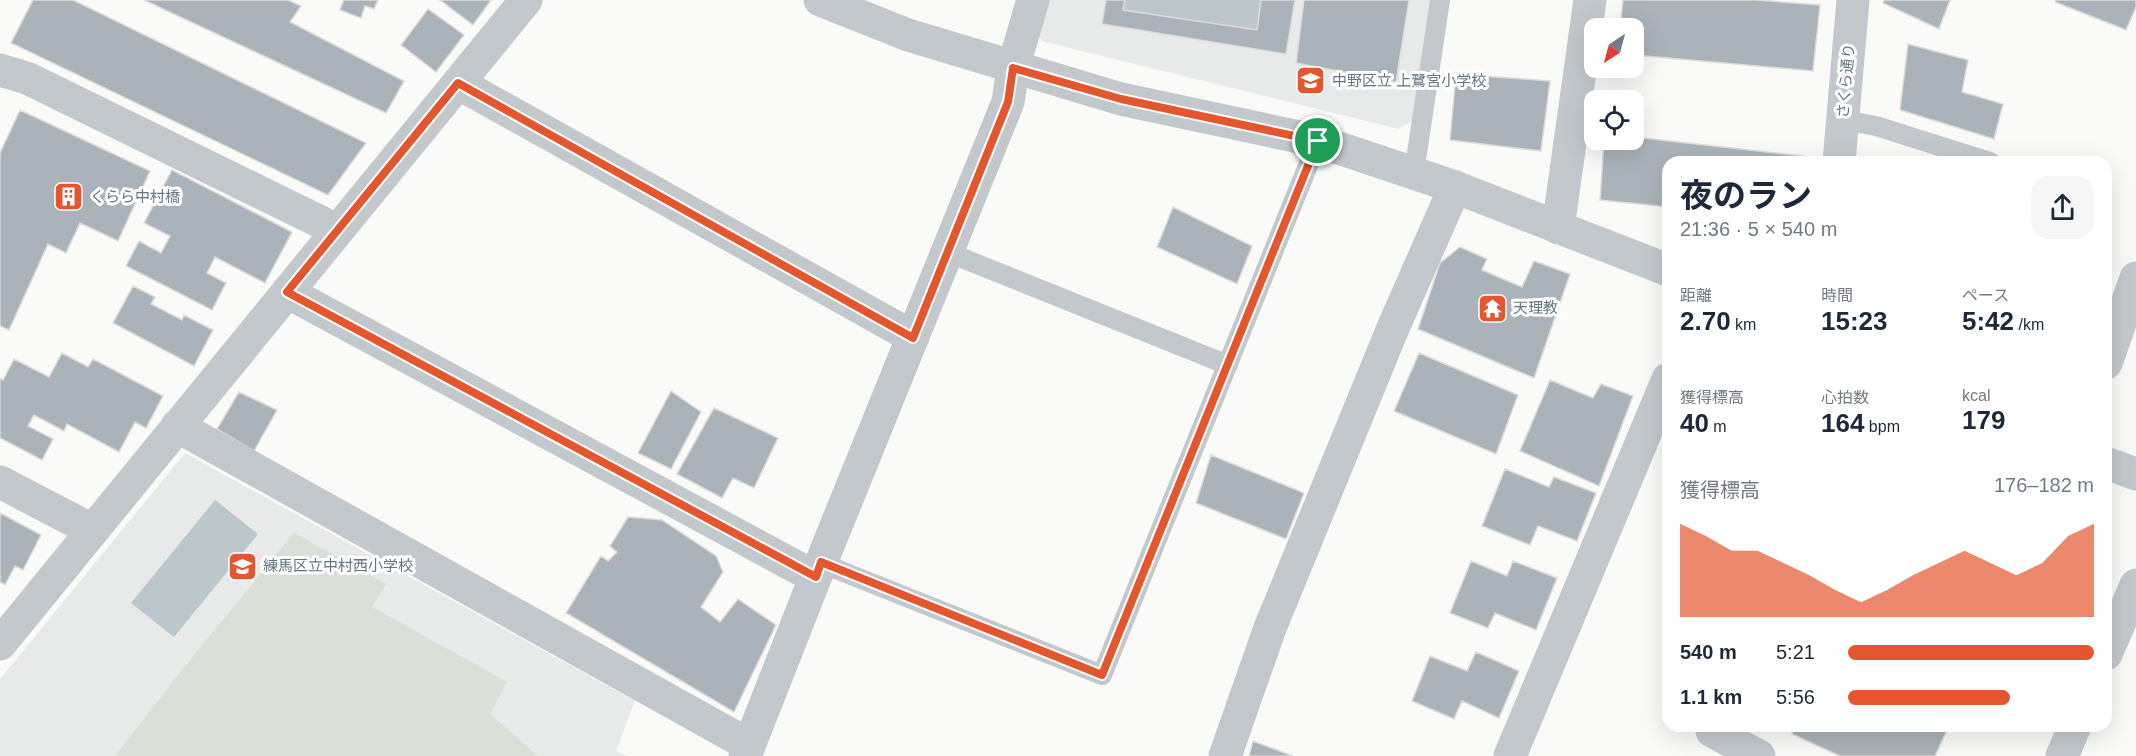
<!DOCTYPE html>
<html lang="ja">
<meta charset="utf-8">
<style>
body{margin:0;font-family:Helvetica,"Noto Sans JP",sans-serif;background:#f6f6f7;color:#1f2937;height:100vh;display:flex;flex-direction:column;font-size:22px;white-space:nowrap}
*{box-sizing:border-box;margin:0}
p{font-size:20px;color:#747a83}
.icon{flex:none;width:33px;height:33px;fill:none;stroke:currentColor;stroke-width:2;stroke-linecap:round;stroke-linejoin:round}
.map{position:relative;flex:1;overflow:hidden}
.panel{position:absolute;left:1662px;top:156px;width:450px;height:576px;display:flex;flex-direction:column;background:#fff;border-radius:18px;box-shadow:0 6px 24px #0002}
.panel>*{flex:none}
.needle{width:39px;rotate:216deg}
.buttons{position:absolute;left:1584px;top:18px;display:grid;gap:12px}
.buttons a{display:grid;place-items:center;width:60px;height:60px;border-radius:12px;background:#fff;box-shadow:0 6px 24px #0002;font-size:30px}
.pin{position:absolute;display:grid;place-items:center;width:51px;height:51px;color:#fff;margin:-26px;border:3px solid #fff;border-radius:50%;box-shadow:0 2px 6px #0007}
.round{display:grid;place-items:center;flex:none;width:63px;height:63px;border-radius:18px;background:#f6f6f7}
.summary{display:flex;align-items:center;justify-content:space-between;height:102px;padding:0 18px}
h1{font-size:33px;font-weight:700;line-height:45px}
.stats{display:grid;grid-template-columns:repeat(3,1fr);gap:9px;height:102px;padding:6px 18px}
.stats div{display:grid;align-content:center}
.stats b{font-size:26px;font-weight:700}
.stats small{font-size:16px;font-weight:400}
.stats p{font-size:16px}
.chart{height:168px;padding:12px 18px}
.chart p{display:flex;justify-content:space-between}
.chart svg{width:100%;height:108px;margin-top:6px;fill:#e4572e;opacity:.7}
ul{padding:0 18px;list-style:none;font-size:20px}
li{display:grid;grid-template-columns:96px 72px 1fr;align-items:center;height:45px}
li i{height:15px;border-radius:8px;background:#e4572e}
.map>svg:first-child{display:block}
</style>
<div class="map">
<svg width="2136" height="756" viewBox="0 0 2136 756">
<rect width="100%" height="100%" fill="#fafaf8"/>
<path fill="#e8e9e9" d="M1044,0h386l-18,121 -14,8 -356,-88 -8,-11z
M185,453l450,248 -19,50 11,5h-627v-77z"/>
<path fill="#dadfd7" d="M294,533l92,51 -14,23 135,75 -17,32 48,42h-423l67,-86z"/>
<path fill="#bbc7cb" d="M1125,0h136l-4,30 -134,-20z
M215,500l43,34 -84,103 -43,-34z"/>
<path fill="#aab3b9" stroke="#dcdcda" stroke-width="1.5" d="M33,0h40l293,143 -38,52 -317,-152z
M144,0h144l13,6 -11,16 114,59 -18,32z
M344,0h34l-4,9 -9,-3 -4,12 -21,-8z
M440,0h51l-18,25z
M1106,0h19l-2,10 134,20 4,-30h34l-9,54 -184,-30z
M1304,0h105l-13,82 -100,-19z
M1623,0h134l63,5 -7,66 -179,-16v-27h-14z
M1884,0h66l-11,29 -56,-26z
M2056,0h80v7l-10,23 -71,-28z
M428,9l36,26 -28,37 -35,-27z
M1908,44l60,16 -6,32 41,12 -9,35 -94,-29z
M1456,74l94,7 -9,70 -91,-11z
M20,110l130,61 -32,70 -38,-18 -14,30 -18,-9 -39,86 -9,-4v-173z
M1634,137l169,19 -1,6h-134v45l-68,-7 4,-60h30z
M172,170l120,62 -27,51 -50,-26 -8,16 19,10 -14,27 -86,-44 13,-25 22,12 9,-17 -26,-13z
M1173,207l79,39 -15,38 -80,-37z
M1460,247l27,12 -5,11 40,17 12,-26 36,13 -36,104 -116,-49 22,-66z
M133,286l22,11 -4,7 31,16 2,-5 29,15 -19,36 -81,-43z
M62,353l26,14 5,-8 70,37 -17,32 -11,-6 -16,30 -52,-28 -3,7 -30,-16 -6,11 25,13 -11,21 -42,-22v-60l3,2 11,-21 35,18z
M1419,353l99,42 -22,59 -102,-43z
M1550,380l43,18 8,-14 32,12 -34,90 -79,-35z
M671,391l30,21 -30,57 -33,-16z
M239,392l38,18 -23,41 -37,-22z
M714,408l64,30 -24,50 -21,-10 -11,20 -45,-24z
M1211,455l93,38 -18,46 -90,-36z
M1505,469l44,18 5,-10 42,16 -19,48 -39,-15 -8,19 -48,-19z
M0,513l41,22 -18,35 -8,-4 -10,19 -5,-3z
M628,517l34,3 54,36 7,16 -22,35 19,15 18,-23 38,26 -42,87 -168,-99 35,-57 7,5 9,-9 -7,-6z
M1471,561l36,15 6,-15 44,17 -21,52 -41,-17 -7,15 -38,-15z
M1476,652l43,19 -20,47 -37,-17 -8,18 -42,-18 18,-45 37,15z
M1794,726h155l-14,30h-95l-48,-22z
M1253,741l40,15h-44z"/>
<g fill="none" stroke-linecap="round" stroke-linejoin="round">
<path stroke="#c3c8cc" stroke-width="20" d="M1843,120l33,6 114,36
M1414,173l26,-173
M947,252l281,113
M821,563l281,112 216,-534"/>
<path stroke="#c3c8cc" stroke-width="33" d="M820,0l88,35 213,64 197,42 137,46 213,83
M0,70l27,8 310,152
M458,83l455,254
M1839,162l14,-162
M1558,228l32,-228
M287,292l528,285
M2106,363l30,-85
M177,426l572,319
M2106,463l30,11
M0,482l92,48
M0,644l526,-644
M2106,654l30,-69
M1712,731l47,25
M745,756l76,-193 187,-461 5,-34 20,-68
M1225,756l45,-128 123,-300 62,-141
M1510,756l158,-377
M2062,756l13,-30"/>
</g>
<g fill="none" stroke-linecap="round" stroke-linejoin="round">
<defs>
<path id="route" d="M1013,68l108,31 197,42 -216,534 -281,-113 -5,15 -529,-285 171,-209 455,255 95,-236z"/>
</defs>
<use href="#route" stroke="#fff" stroke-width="12"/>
<use href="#route" stroke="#e4572e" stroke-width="8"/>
</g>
<defs>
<symbol id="school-square" viewBox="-11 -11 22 22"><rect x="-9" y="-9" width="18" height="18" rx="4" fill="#e4572e" stroke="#fff"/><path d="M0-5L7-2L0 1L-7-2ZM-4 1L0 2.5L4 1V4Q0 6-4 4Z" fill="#fff"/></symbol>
<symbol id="building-square" viewBox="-11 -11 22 22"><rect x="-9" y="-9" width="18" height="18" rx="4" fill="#e4572e" stroke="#fff"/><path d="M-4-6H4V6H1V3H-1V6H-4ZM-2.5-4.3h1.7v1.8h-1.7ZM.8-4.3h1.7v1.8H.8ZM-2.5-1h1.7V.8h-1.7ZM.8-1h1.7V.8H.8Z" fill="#fff"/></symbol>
<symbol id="temple-square" viewBox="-11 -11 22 22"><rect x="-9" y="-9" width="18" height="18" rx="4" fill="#e4572e" stroke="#fff"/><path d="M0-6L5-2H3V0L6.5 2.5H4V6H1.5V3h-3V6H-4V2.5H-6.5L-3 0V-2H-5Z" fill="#fff"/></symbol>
</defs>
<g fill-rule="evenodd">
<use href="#school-square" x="1294" y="64" width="33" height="33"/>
<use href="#building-square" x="52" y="180" width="33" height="33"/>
<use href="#temple-square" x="1476" y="292" width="33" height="33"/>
<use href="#school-square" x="226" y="550" width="33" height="33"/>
</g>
<g text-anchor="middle" stroke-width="6" stroke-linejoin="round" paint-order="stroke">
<g font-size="15" fill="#657683" stroke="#fff" text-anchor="start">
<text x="1332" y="86">中野区立 上鷺宮小学校</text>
<text x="90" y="202">くらら中村橋</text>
<text x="1513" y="313">天理教</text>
<text x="263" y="571">練馬区立中村西小学校</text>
</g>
<g font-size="15" fill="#657683" stroke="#fff">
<text transform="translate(1846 81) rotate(-85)" y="5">さくら通り</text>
</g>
</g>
</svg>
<div class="buttons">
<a><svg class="needle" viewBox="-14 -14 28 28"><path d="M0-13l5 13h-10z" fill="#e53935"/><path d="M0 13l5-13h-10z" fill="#747a83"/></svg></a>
<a><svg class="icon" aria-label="locate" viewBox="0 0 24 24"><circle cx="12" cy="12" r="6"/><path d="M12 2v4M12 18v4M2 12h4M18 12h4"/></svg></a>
</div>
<div class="pin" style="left:1318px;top:141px;background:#1e9e55"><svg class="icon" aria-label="arrive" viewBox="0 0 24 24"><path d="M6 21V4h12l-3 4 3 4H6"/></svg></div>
<section class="panel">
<div class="summary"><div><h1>夜のラン</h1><p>21:36 · 5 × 540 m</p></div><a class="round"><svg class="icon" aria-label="share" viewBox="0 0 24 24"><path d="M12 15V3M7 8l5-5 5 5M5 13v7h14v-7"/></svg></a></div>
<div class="stats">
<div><p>距離</p><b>2.70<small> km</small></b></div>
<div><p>時間</p><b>15:23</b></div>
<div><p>ペース</p><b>5:42<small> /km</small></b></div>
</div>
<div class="stats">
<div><p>獲得標高</p><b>40<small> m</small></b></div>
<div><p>心拍数</p><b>164<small> bpm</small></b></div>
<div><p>kcal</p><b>179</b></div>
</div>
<div class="chart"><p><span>獲得標高</span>176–182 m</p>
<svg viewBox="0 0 160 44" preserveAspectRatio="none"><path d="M0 44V6L10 11L20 17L30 17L40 22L50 27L60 33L70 38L80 33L90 27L100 22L110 17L120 22L130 27L140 22L150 11L160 6V44z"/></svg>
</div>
<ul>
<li><b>540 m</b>5:21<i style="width:100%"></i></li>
<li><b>1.1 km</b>5:56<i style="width:66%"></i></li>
</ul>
</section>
</div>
